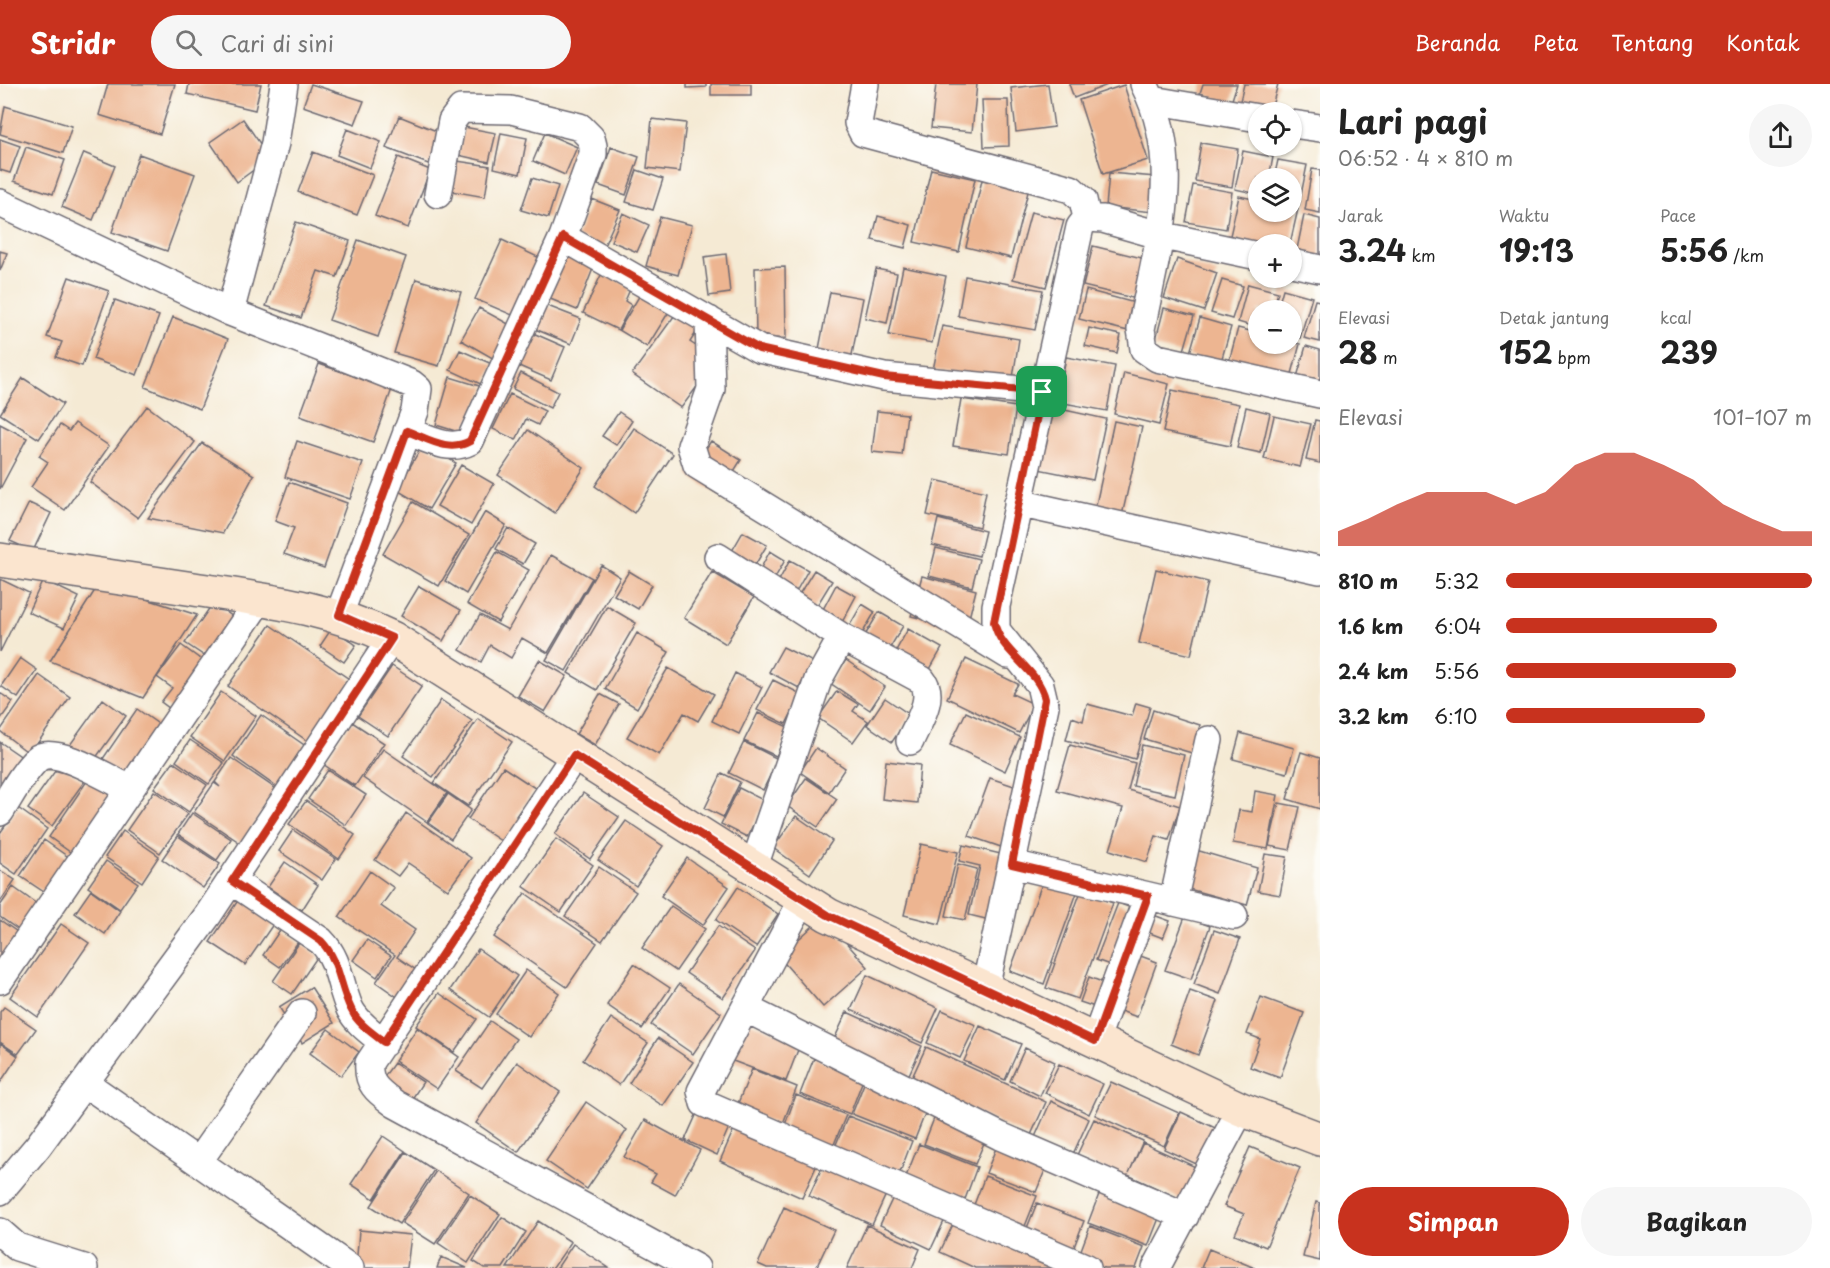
<!DOCTYPE html>
<html lang="id">
<meta charset="utf-8">
<style>
body{margin:0;font-family:"Playpen Sans",sans-serif;background:#f6f6f6;color:#222;height:100vh;display:flex;flex-direction:column;font-size:22px;white-space:nowrap}
*{box-sizing:border-box;margin:0}
p{font-size:20px;color:#767676}
.icon{flex:none;width:33px;height:33px;fill:none;stroke:currentColor;stroke-width:2;stroke-linecap:round;stroke-linejoin:round}
.map{position:relative;flex:1;overflow:hidden}
.side{display:flex;flex-direction:column;background:#fff;width:510px}
.side>*{flex:none}
.controls{position:absolute;left:1248px;top:18px;display:grid;gap:12px}
.controls a{display:grid;place-items:center;width:54px;height:54px;border-radius:50%;background:#fff;box-shadow:0 2px 4px #0004;font-size:30px}
.pin{position:absolute;display:grid;place-items:center;width:51px;height:51px;color:#fff;margin:-26px;border-radius:12px;box-shadow:0 3px 9px #0006}
.round{display:grid;place-items:center;flex:none;width:63px;height:63px;border-radius:32px;background:#f6f6f6}
.summary{display:flex;align-items:center;justify-content:space-between;height:102px;padding:0 18px}
h1{font-size:33px;font-weight:700;line-height:45px}
.metrics{display:grid;grid-template-columns:repeat(3,1fr);gap:9px;height:102px;padding:6px 18px}
.metrics div{display:grid;align-content:center}
.metrics b{font-size:30px;font-weight:700}
.metrics small{font-size:16px;font-weight:400}
.metrics p{font-size:16px}
.chart{height:168px;padding:12px 18px}
.chart p{display:flex;justify-content:space-between}
.chart svg{width:100%;height:108px;margin-top:6px;fill:#c8321e;opacity:.7}
.primary-button{display:flex;gap:12px;margin-top:auto;padding:12px 18px}
.primary-button a{flex:1;height:69px;border-radius:36px;background:#c8321e;color:#fff;font-size:24px;font-weight:700;line-height:69px;text-align:center}
.primary-button a+a{background:#f6f6f6;color:#222}
ul{padding:0 18px;list-style:none;font-size:20px}
li{display:grid;grid-template-columns:96px 72px 1fr;align-items:center;height:45px}
li i{height:15px;border-radius:8px;background:#c8321e}
header{display:flex;align-items:center;gap:36px;box-sizing:border-box;height:84px;padding:0 30px;background:#c8321e;color:#fff}
header strong{font-size:28px}
nav{display:flex;gap:33px;margin-inline-start:auto;font-size:21px}
.search{width:420px;height:54px;background:#f6f6f6;display:flex;align-items:center;gap:15px;box-sizing:border-box;padding:0 21px;border-radius:33px;color:#767676;font-size:22px}
main{display:flex;flex:1;min-height:0}
.map>svg:first-child{display:block}
</style>
<header>
<strong>Stridr</strong>
<div class="search"><svg class="icon" aria-label="search" viewBox="0 0 24 24"><circle cx="10" cy="10" r="6"/><path d="M15 15l6 6"/></svg>Cari di sini</div>
<nav><a>Beranda</a><a>Peta</a><a>Tentang</a><a>Kontak</a></nav>
</header>
<main>
<div class="map">
<svg width="1320" height="1184" viewBox="0 0 1320 1184">
<rect width="100%" height="100%" fill="#fdfcf7"/>
<filter id="ink" filterUnits="userSpaceOnUse"><feTurbulence type="fractalNoise" baseFrequency=".0167" numOctaves="2"/><feDisplacementMap in="SourceGraphic" scale="12" xChannelSelector="R" yChannelSelector="G"/><feConvolveMatrix kernelMatrix="1 2 1 2 8 2 1 2 1" color-interpolation-filters="sRGB"/></filter>
<filter id="wash" filterUnits="userSpaceOnUse"><feTurbulence type="fractalNoise" baseFrequency=".008" numOctaves="4" result="noise"/><feDisplacementMap in="SourceGraphic" scale="24" xChannelSelector="R" yChannelSelector="G"/><feGaussianBlur stdDeviation="1.35" result="paint"/><feColorMatrix in="noise" values="0 0 0 0 0 0 0 0 0 0 0 0 0 0 0 0 0 1.4 0 .05"/><feComposite in="paint" operator="in"/></filter>
<g filter="url(#wash)">
<rect width="100%" height="100%" fill="#f5ead4"/>
<g id="blocks">
<path fill="#edb591" d="M108,0h67l-15,50 -61,-19z
M189,0h72l-6,26 -68,-16z
M311,0l53,17 -9,23 -52,-18z
M687,0h19v3l-19,1z
M711,0h40v11h-40z
M936,0h41l-5,48 -41,-4z
M1048,0l6,43 -38,5 -5,-44z
M1069,0h41l-36,14z
M1203,0h34l-6,19 -31,-10z
M1244,0h34l-7,26 -31,-9z
M1124,1l24,75 -45,14 -24,-74z
M982,16h26l1,46 -25,1z
M5,22l67,20 -9,27 -63,-19z
M399,32l45,18 -13,31 -45,-17z
M243,35l27,39 -33,24 -27,-40z
M652,35l34,4 -6,49 -33,-4z
M464,43l32,6 -7,29 -31,-7z
M347,45l34,13 -11,26 -33,-13z
M501,49l26,5 -7,36 -26,-6z
M545,49l32,14 -12,28 -32,-14z
M0,55l20,7 -10,27 -10,-3z
M1201,59l37,6 -6,38 -37,-6z
M26,63l39,13 -12,34 -39,-13z
M611,63l28,10 -13,38 -28,-10z
M1243,67l30,6 -4,21h-11v16l-23,-5z
M313,68l60,23 -16,40 -59,-23z
M84,69l31,13 -22,54 -31,-13z
M139,70l56,20 -28,77 -55,-19z
M398,73l32,13 -22,58 -33,-12z
M1278,76l29,5 -8,40 -7,-1v-26h-18z
M457,77l33,5 -5,31 -34,-6z
M931,85l44,10 -16,73 -45,-10z
M1312,85l8,1v43l-15,-3z
M637,86l26,9 -10,31 -27,-8z
M1109,89l47,4 -3,35 -47,-5z
M983,92l46,12 -18,70 -45,-11z
M532,94l26,8 -10,32 -27,-8z
M1193,101l39,7 -6,37 -40,-7z
M1239,112l19,4v12l40,-3 -8,35h-32l-29,-4z
M592,115l28,11 -17,38 -27,-12z
M1031,128l33,8 -18,67 -33,-8z
M623,129l26,12 -12,27 -26,-11z
M1304,131l16,4v45l-25,-5z
M878,132l33,9 -6,23 -33,-8z
M660,133l32,8 -14,50 -32,-9z
M296,138l54,19 -13,36 -19,-6 -17,47 -35,-12z
M358,156l48,17 -28,80 -49,-17z
M502,156l42,20 -27,57 -42,-18z
M1093,162l53,13 -9,40 -54,-13z
M0,167l7,2 -7,18z
M726,170l4,39 -21,3 -5,-39z
M564,171l30,11 -17,44 -29,-12z
M1177,175l40,14 -13,38 -40,-13z
M785,183l1,71 -30,1 -1,-71z
M903,183l43,9 -14,67 -43,-8z
M876,185l21,4 -10,50 -22,-5z
M602,189l29,14 -6,14 6,4 -13,25 -35,-17z
M965,192l78,14 -8,40 -77,-14z
M69,193l40,14 -27,75 -26,-9 6,-15 -15,-5z
M416,195l45,13 -22,74 -45,-13z
M1222,196l21,6 -11,33 -21,-6z
M1248,200l30,8 -5,18h-15v18l-20,-6z
M1283,205l29,8 -12,41 -8,-2v-26h-15z
M1086,206l49,13 -7,28 -49,-12z
M830,208l33,6 -12,62 -33,-6z
M641,209l29,17 -23,37 -28,-17z
M115,216l44,16 -22,59 -44,-16z
M1315,216l5,1v41l-16,-4z
M545,221l36,14 -10,25 -36,-15z
M479,224l35,19 -18,33 -35,-20z
M1164,224l30,8 -11,38 -29,-7z
M677,228l22,16 -9,14 19,13 -4,21 -24,32 -49,-34z
M173,233l55,22 -28,70 -55,-22z
M1200,234l31,9 -11,38 -31,-9z
M942,242l77,13 -7,45 -79,-14z
M1089,244l32,7 -4,18 -32,-7z
M1238,244l20,5v11l34,-2 8,2 -11,41 -62,-16z
M533,249l32,14 -14,33 -32,-14z
M1306,262l14,4v42l-25,-8z
M460,266l34,15 -9,21 -35,-16z
M1066,273l49,9 -8,45 -49,-9z
M319,280l73,25 -19,53 -73,-26z
M521,289l37,19 -8,16 -37,-19z
M1124,289l45,11 -10,41 -45,-11z
M450,293l36,11 -24,45 -26,-8z
M23,294l40,26 -24,35 -39,-25z
M1172,306l67,14 -9,42 -67,-14z
M510,310l35,17 -7,14 -12,-6 -10,21 -23,-11z
M961,315l55,8 -7,47 -56,-8z
M147,322l48,36 -57,76 -48,-36z
M1051,323l55,12 -13,61 -55,-11z
M1246,323l24,6 -9,40 -24,-5z
M877,327l30,3 -5,41 -30,-3z
M619,328l13,9 -16,24 -14,-9z
M1274,332l37,8 -11,43 -36,-8z
M1315,336l5,1v42l-14,-3z
M1114,337l28,6 -21,93 -27,-6z
M75,339l34,23 -44,64 -34,-23 17,-25 -9,-6 21,-31 9,6z
M0,340l27,14 -27,51z
M634,344l39,26 -39,59 -39,-27z
M528,346l56,38 -29,45 -57,-38z
M297,357l66,22 -13,36 -65,-22z
M711,357l30,19 -22,35 -31,-20z
M202,359l52,32 -31,58 -75,-15z
M423,360l33,19 -27,46 -32,-19z
M461,381l33,19 -23,41 -34,-19z
M935,396l51,12 -7,35 -52,-12z
M289,398l58,21 -23,65 -40,-14 10,-26 -19,-7z
M413,418l56,33 -30,51 -56,-32z
M29,419l22,10 -18,38 -23,-10z
M485,428l21,13 -40,69 -21,-13z
M938,435l47,12 -6,25 -47,-11z
M508,444l27,16 -12,20 -27,-15z
M743,448l24,13 -16,27 -23,-14z
M936,464l43,11 -7,28 -43,-11z
M770,467l15,9 -14,25 -15,-8z
M497,468l32,18 -31,52 -31,-18z
M551,471l41,23 -44,75 -26,-15 -11,20 -21,-13 -9,17 -21,-12 20,-35 28,15z
M790,476l18,10 -15,27 -18,-9z
M601,481l19,12 -54,94 -20,-11z
M1156,485l52,13 -17,73 -52,-12z
M814,486l18,11 -19,31 -18,-11z
M629,487l23,14 -14,24 -24,-14z
M712,488l42,25 -28,47 -42,-26z
M922,492l54,14 -10,40 -55,-14z
M0,495l29,14 -29,59z
M43,496l36,17 -15,31 -36,-16z
M99,500l98,31 -54,83 -93,-37z
M836,501l20,11 -16,30 -20,-11z
M419,502l42,24 -18,31 -42,-25z
M213,519l26,18 -27,40 -27,-18z
M862,520l13,8 -16,27 -13,-7z
M607,522l29,17 -39,67 -29,-17z
M879,528l24,14 -18,30 -24,-14z
M270,541l82,56 -43,61 -81,-56z
M332,544l24,17 -12,17 -24,-16z
M908,545l34,19 -16,28 -34,-18z
M637,549l32,19 -32,56 -32,-19z
M181,561l30,22 -34,47 -16,-12 11,-14 -15,-11z
M783,563l30,15 -14,26 -30,-16z
M20,574l17,12 -19,28 -17,-12z
M966,575l52,25 -6,10 22,10 -15,29 -72,-35z
M539,576l28,16 -22,36 -27,-16z
M846,576l39,27 -15,23 -40,-27z
M392,582l30,20 -34,50 -30,-20z
M668,584l46,26 -16,27 -14,-8 -25,42 -32,-18z
M735,589l27,14 -23,47 -27,-13z
M39,591l31,22 -40,57 -30,-23z
M773,596l28,14 -15,30 -29,-14z
M837,607l21,13 -5,7 15,10 -15,21 -35,-24z
M221,608l35,24 -31,45 -35,-24z
M0,609l13,9 -13,18z
M600,610l19,10 -24,41 -19,-11z
M885,614l25,17 -18,27 -25,-17z
M103,615l23,17 -36,50 -23,-17z
M441,616l31,21 -39,56 -30,-21z
M1136,619l14,4 -15,52 -69,-19 6,-23 11,4 4,-17 45,12z
M137,625l27,19 -37,53 -27,-18z
M1153,626l47,15 -8,28 -48,-14z
M966,628l54,25 -15,34 -55,-26z
M758,629l32,15 -14,28 -32,-15z
M261,631l46,32 -29,41 -45,-32z
M478,635l34,23 -44,64 -34,-23z
M352,638l32,21 -29,43 -32,-22z
M1240,649l54,15 -7,25 -54,-14z
M190,656l34,23 -15,21 -33,-23z
M0,658l26,18 -26,29z
M744,658l34,17 -15,31 -34,-17z
M1070,661l65,18 -7,27 52,16 -11,34 -13,-4 -9,26 -37,-12 13,-42 -66,-18z
M1142,661l42,10 -9,40 -42,-9z
M816,664l29,20 -16,24 -29,-20z
M383,665l64,44 -20,29 -64,-44z
M1301,668l19,6v51l-33,-10z
M231,674l45,31 -34,55 -48,-32 20,-29 6,4 -5,-5z
M886,677l34,4 -3,38 -35,-4z
M173,678l34,23 -18,27 -35,-24z
M60,680l24,18 -32,44 -24,-17z
M503,683l32,21 -19,28 8,5 -17,24 -39,-26z
M328,686l38,25 -20,30 -38,-26z
M722,689l18,9 -17,35 -18,-9z
M91,691l28,20 -42,62 -28,-20z
M806,694l31,21 -19,28 -31,-21z
M990,694l33,11 -22,58 -32,-11z
M739,704l26,13 -18,36 -26,-13z
M154,707l34,23 -28,39 -33,-23z
M1255,707l23,4 -10,54 -35,-6 6,-33 13,2z
M583,709l36,24 -29,42 -35,-25z
M448,710l23,16 -20,29 -23,-16z
M306,717l49,34 -16,24 -50,-35z
M1279,719l21,4 -10,43 -21,-4z
M18,724l29,21 -31,45 -16,-11v-30z
M192,729l39,26 -14,21 -39,-26z
M406,729l65,45 -23,32 -40,-27 -10,13 -23,-16z
M796,732l36,25 -22,33 -37,-26z
M626,737l37,25 -27,40 -38,-26z
M293,746l43,29 -14,21 -43,-29z
M123,747l36,25 -17,26 -37,-25z
M178,752l42,28 -17,24 -41,-29z
M556,755l37,26 -32,47 -38,-26z
M44,756l30,21 -24,35 -30,-20z
M921,760l37,8 -18,72 -36,-9z
M963,761l46,11 -15,65 -25,-6 11,-49 -21,-5z
M1196,766l61,18 -10,37 -62,-17z
M1265,770l22,3 -7,38 -22,-4z
M687,774l42,29 -26,38 -42,-29z
M106,777l32,22 -18,26 -32,-22z
M285,778l33,23 -16,25 -34,-23z
M958,780l19,5 -12,51 -19,-4z
M599,783l37,25 -34,49 -37,-25z
M0,786l15,10 -15,22z
M370,787l24,17 -13,18 34,24 -18,27 25,17 -19,27 -27,-19 19,-27 -56,-38z
M1044,794l34,12 -34,94 -34,-13z
M13,803l28,20 -18,26 -23,-16v-11z
M738,803l40,27 -22,33 -40,-27z
M91,806l29,21 -15,23 -30,-21z
M1081,807l32,12 -35,96 -32,-11z
M525,809l72,50 -30,44 -73,-50z
M241,812l35,24 -31,45 -35,-23z
M1118,819l24,9 -21,57 -25,-9z
M671,822l34,23 -29,42 -34,-23z
M1148,829l22,8 -7,17 -21,-8z
M823,833l45,50 -45,40 -44,-50z
M1185,833l25,9 -19,53 -26,-9z
M0,836l20,14 -20,28z
M61,840l28,19 -51,74 -28,-20z
M718,842l37,25 -32,47 -37,-25z
M280,846l18,12 -18,25 -17,-12z
M1214,846l26,9 -20,55 -26,-10z
M367,856l24,16 -14,21 -24,-17z
M299,859l19,13 -26,38 -19,-13z
M478,865l39,27 -28,41 -39,-27z
M1135,870l22,8 -20,55 -22,-8z
M634,880l36,24 -28,41 -35,-24z
M526,886l33,23 -30,44 -33,-23z
M867,891l71,33 -16,35 -71,-33z
M1089,893l21,8 -9,24 -21,-7z
M679,900l42,29 -28,41 -42,-29z
M311,903l23,36 -32,20 -23,-36z
M1190,907l28,10 -20,54 -27,-11z
M439,909l38,26 -23,33 -38,-26z
M1261,913l43,16 -24,65 -30,-11 10,-28 -13,-5z
M4,923l32,22 -18,25 -18,-12v-30z
M942,926l34,15 -16,33 -33,-15z
M847,928l75,34 -15,33 -75,-35z
M611,934l37,25 -29,42 -36,-25z
M490,937l26,18 -34,49 -26,-17z
M749,938l52,20 -15,39 -53,-20z
M980,942l41,18 -16,36 -41,-19z
M417,944l42,29 -22,32 -42,-28z
M328,945l31,23 -18,24 -31,-23z
M658,954l35,24 -30,44 -34,-23z
M0,959l18,13 -18,27z
M926,963l120,55 -16,35 -120,-55z
M1025,964l30,14 -15,34 -30,-15z
M814,974l50,19 -14,37 -50,-20z
M517,978l43,30 -42,60 -42,-29z
M394,979l29,19 -15,23 -30,-20z
M1059,980l44,20 -14,30 -44,-21z
M752,985l45,18 -15,39 -46,-18z
M865,997l63,25 -13,33 -63,-25z
M1111,998l68,31 -15,33 -69,-31z
M796,1011l50,20 -14,34 -49,-19z
M1051,1017l38,18 -16,35 -38,-17z
M586,1018l41,28 -40,59 -41,-28z
M698,1027l32,14 -13,30 -32,-15z
M1181,1028l41,19 -17,37 -41,-19z
M848,1032l64,25 -13,34 -65,-26z
M935,1032l52,20 -12,28 -51,-20z
M1094,1035l49,22 -14,32 14,-30 57,26 -15,32 -57,-26 -2,4 -50,-22z
M645,1036l55,30 -25,45 -24,-13 5,-8 -32,-17z
M737,1038l82,38 -17,38 -82,-37z
M383,1052l22,15 -31,48 -23,-15z
M998,1059l50,20 -12,29 -50,-19z
M919,1060l58,23 -13,35 -59,-23z
M1250,1063l50,21 -34,79 -31,-13 9,-20 -20,-8z
M406,1068l28,18 -35,54 -28,-18z
M825,1077l63,29 -16,35 -63,-29z
M436,1087l33,22 -34,51 -33,-21z
M985,1092l52,20 -14,35 -51,-21z
M1101,1105l60,24 -13,33 -60,-23z
M895,1109l51,24 -15,32 -51,-24z
M470,1111l30,19 -32,49 -30,-20z
M1316,1118l4,1v58l-17,-4z
M1037,1119l47,18 -12,31 -47,-19z
M784,1123l50,23 -18,38h-49l-9,-4z
M502,1133l24,15 -23,36h-19l-11,-7z
M956,1134l108,50h-89l-35,-16z
M538,1137l33,21 -18,26h-46z
M867,1141l53,24 -8,19h-65z
M1090,1142l54,21 -8,21h-32l-26,-10z
M359,1146l52,5 -4,33h-51z
M573,1160l36,24h-52z
M1209,1165l46,19h-54z
M441,1173l26,11h-30z"/>
</g>
</g>
<g filter="url(#ink)">
<use href="#blocks" fill-opacity="0" stroke="#6c6871" stroke-width="1.5"/>
<g fill="none" stroke-linecap="round" stroke-linejoin="round">
<defs>
<path id="street" d="M865,0l-7,39 5,10 208,56 12,11 4,18
M1144,0c41,80 13,163 -3,245l3,20 13,9 163,36
M1152,16l106,18
M1292,40l28,4
M0,119l230,109 182,72 6,5 -3,22 -76,204
M563,153l196,112 125,28 158,15
M1292,179l28,6
M230,228l45,-169 9,-59
M709,236l2,69 -20,57 6,19 311,190
M407,347c21,8 42,21 63,10l93,-204 30,-83v-8l-2,-8 -11,-11 -69,-17 -50,-1 -9,12 -14,73
M1018,419l302,67
M718,473l124,80 80,43c14,17 -5,44 -12,61
M575,671l-206,308c-2,22 10,29 26,41l301,164
M0,728c11,-17 22,-39 37,-53 17,-15 74,21 93,30
M1012,780l222,52
M753,785l65,-189 24,-43
M232,797l89,60c19,19 18,44 29,68 7,14 22,24 34,34
M802,817l-101,190 3,12 383,165
M1173,818l36,-162
M0,896l260,-381
M985,905l60,-283 -5,-21 -44,-55v-24l84,-379 7,-9 16,1 56,16 99,21
M745,924l255,128 185,80
M1095,957l53,-145
M85,999l265,185
M198,1078l104,-149
M0,1107l38,-45 170,-231 184,-277
M0,1148l17,15 67,21
M1156,1184l85,-159"/>
<path id="secondary" d="M0,476c65,10 129,19 194,29 70,11 134,18 198,49l436,277 413,194 79,30"/>
</defs>
<use href="#street" stroke="#6c6871" stroke-width="30"/>
<use href="#secondary" stroke="#6c6871" stroke-width="36"/>
<use href="#street" stroke="#fff" stroke-width="27"/>
<use href="#secondary" stroke="#fbe5cf" stroke-width="33"/>
</g>
</g>
<g fill="none" stroke-linecap="round" stroke-linejoin="round" filter="url(#ink)">
<defs>
<path id="route" d="M563,153l196,112 125,28 158,15 -48,230c6,31 44,46 51,77l-33,165 136,32 -53,145 -267,-126 -254,-160 -190,287c-12,-9 -27,-19 -33,-33 -12,-24 -11,-48 -30,-68l-89,-60 160,-243 -53,-23 68,-184c21,8 42,22 63,10z"/>
</defs>
<use href="#route" stroke="#fff" stroke-width="12"/>
<use href="#route" stroke="#c8321e" stroke-width="8"/>
</g>
</svg>
<div class="controls">
<a><svg class="icon" aria-label="locate" viewBox="0 0 24 24"><circle cx="12" cy="12" r="6"/><path d="M12 2v4M12 18v4M2 12h4M18 12h4"/></svg></a>
<a><svg class="icon" aria-label="layers" viewBox="0 0 24 24"><path d="M12 4l9 5-9 5-9-5zM3 14l9 5 9-5"/></svg></a>
<a>+</a>
<a>−</a>
</div>
<div class="pin" style="left:1042px;top:308px;background:#1e9e55"><svg class="icon" aria-label="arrive" viewBox="0 0 24 24"><path d="M6 21V4h12l-3 4 3 4H6"/></svg></div>
</div>
<section class="side">
<div class="summary"><div><h1>Lari pagi</h1><p>06:52 · 4 × 810 m</p></div><a class="round"><svg class="icon" aria-label="share" viewBox="0 0 24 24"><path d="M12 15V3M7 8l5-5 5 5M5 13v7h14v-7"/></svg></a></div>
<div class="metrics">
<div><p>Jarak</p><b>3.24<small> km</small></b></div>
<div><p>Waktu</p><b>19:13</b></div>
<div><p>Pace</p><b>5:56<small> /km</small></b></div>
</div>
<div class="metrics">
<div><p>Elevasi</p><b>28<small> m</small></b></div>
<div><p>Detak jantung</p><b>152<small> bpm</small></b></div>
<div><p>kcal</p><b>239</b></div>
</div>
<div class="chart"><p><span>Elevasi</span>101–107 m</p>
<svg viewBox="0 0 160 44" preserveAspectRatio="none"><path d="M0 44V38L10 33L20 27L30 22L40 22L50 22L60 27L70 22L80 11L90 6L100 6L110 11L120 17L130 27L140 33L150 38L160 38V44z"/></svg>
</div>
<ul>
<li><b>810 m</b>5:32<i style="width:100%"></i></li>
<li><b>1.6 km</b>6:04<i style="width:69%"></i></li>
<li><b>2.4 km</b>5:56<i style="width:75%"></i></li>
<li><b>3.2 km</b>6:10<i style="width:65%"></i></li>
</ul>
<div class="primary-button"><a>Simpan</a><a>Bagikan</a></div>
</section>
</main>
